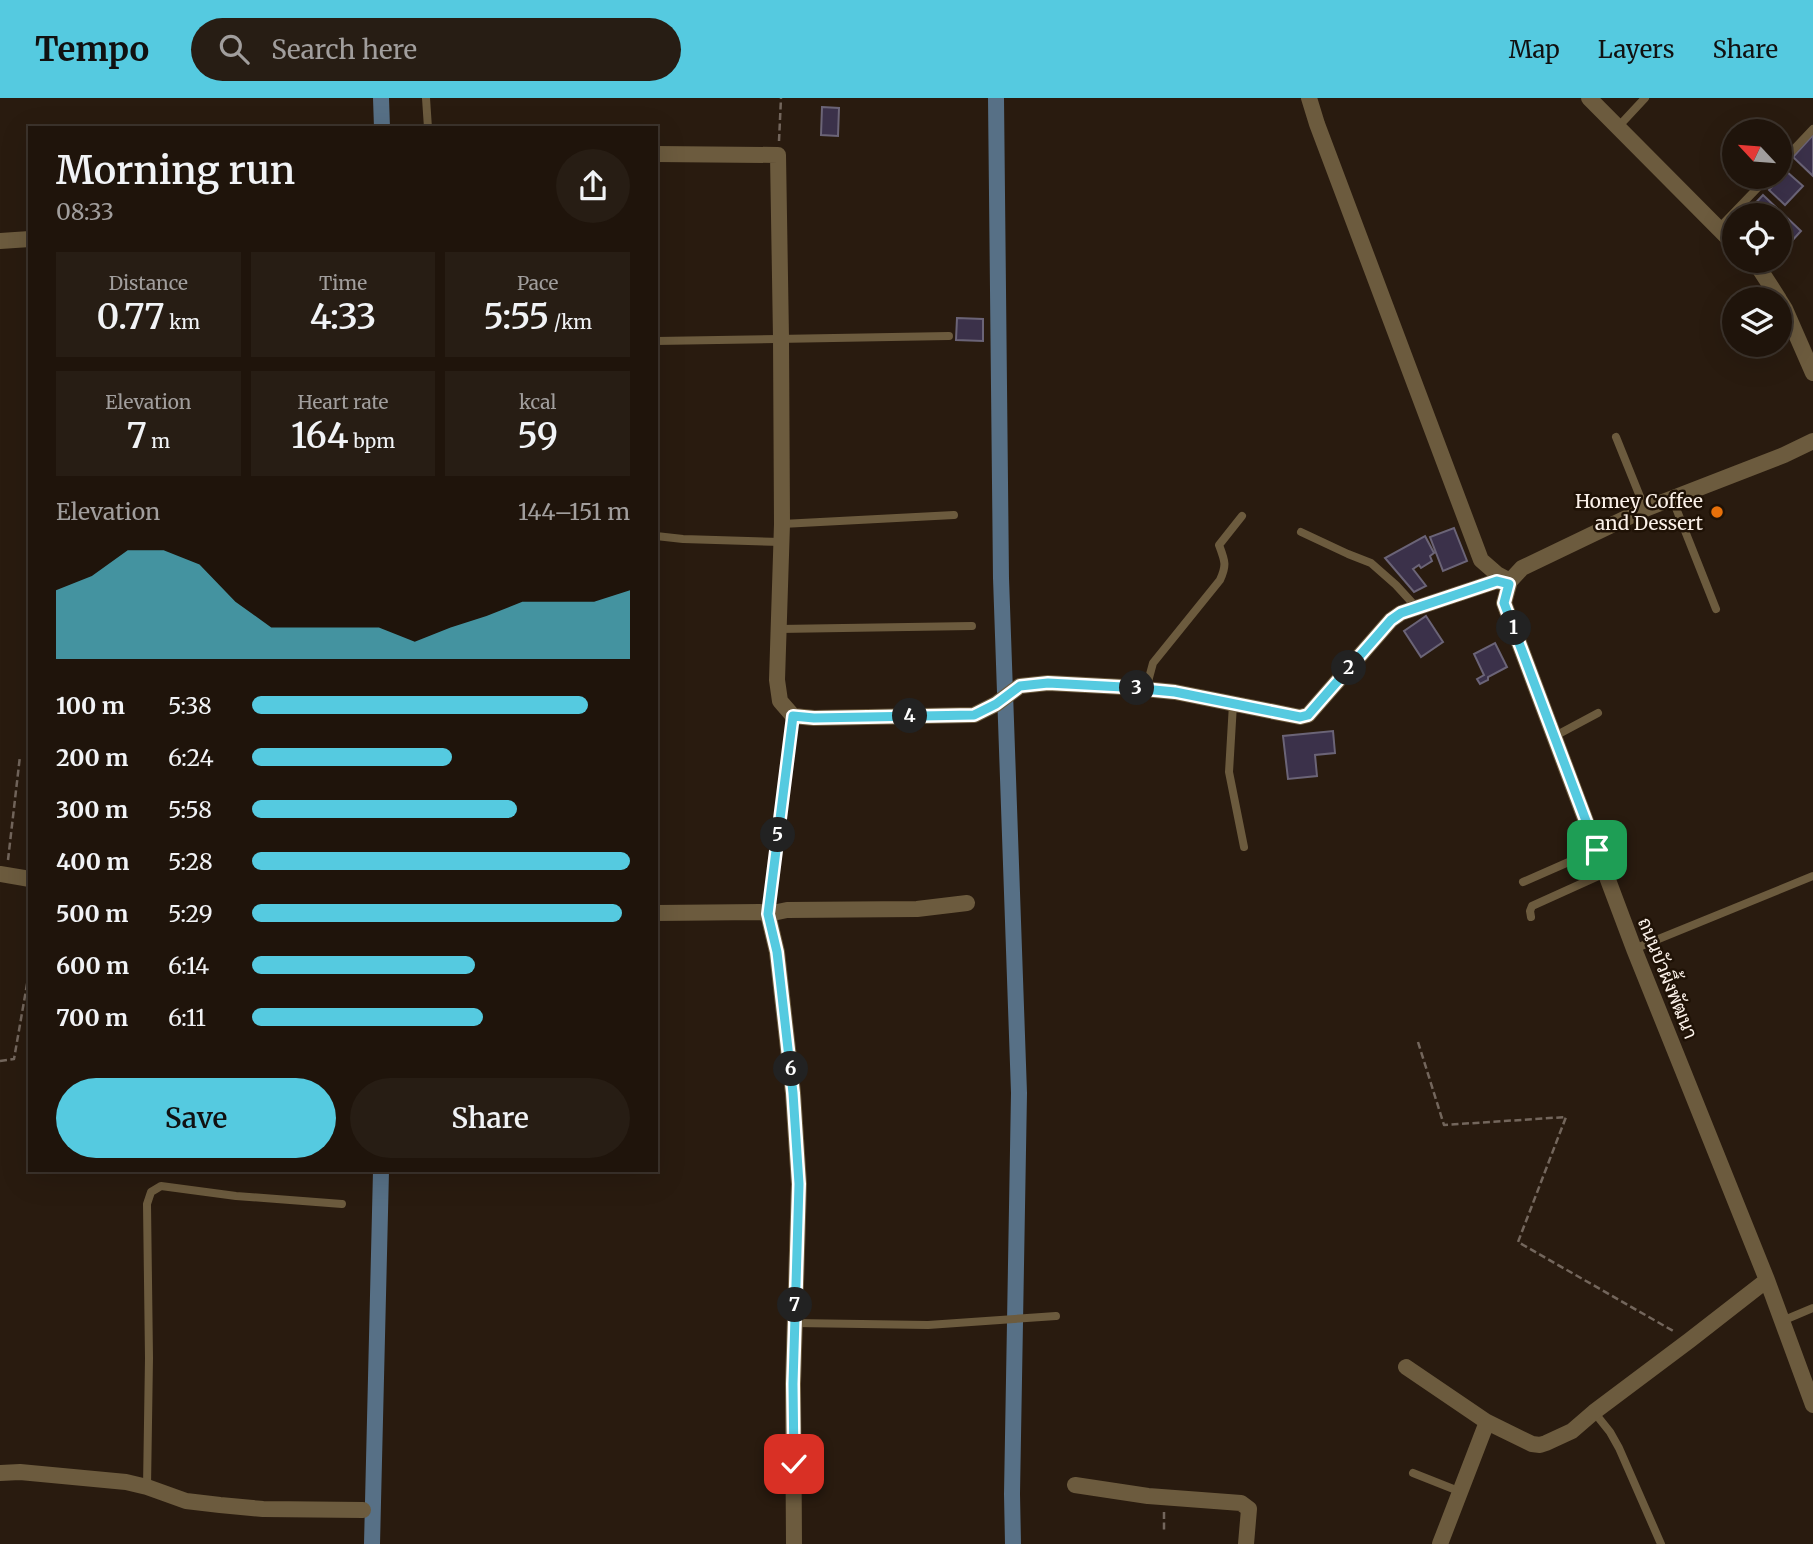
<!DOCTYPE html>
<meta charset="utf-8">
<style>
body{margin:0;font-family:Merriweather,Sarabun,serif;background:#271d14;color:#f1f3f6;height:100vh;display:flex;flex-direction:column;font-size:26px;white-space:nowrap}
*{box-sizing:border-box;margin:0}
p{font-size:23px;color:#a19e9d}
.icon{flex:none;width:38px;height:38px;fill:none;stroke:currentColor;stroke-width:2;stroke-linecap:round;stroke-linejoin:round}
.map{position:relative;flex:1;overflow:hidden}
.drawer{position:absolute;left:28px;top:28px;width:630px;height:1046px;display:flex;flex-direction:column;background:#1f140b;border-radius:0px;box-shadow:0 7px 28px #0002,0 0 0 2px #3c332c}
.drawer>*{flex:none}
.needle{width:46px;rotate:296deg}
.fabs{position:absolute;left:1722px;top:21px;display:grid;gap:14px}
.fabs a{display:grid;place-items:center;width:70px;height:70px;border-radius:50%;background:#1f140b;box-shadow:0 7px 28px #0002,0 0 0 2px #3c332c;font-size:35px}
.pin{position:absolute;display:grid;place-items:center;width:60px;height:60px;color:#fff;margin:-30px;border-radius:14px;box-shadow:0 4px 10px #0006}
.km{position:absolute;width:35px;height:35px;margin:-18px;border-radius:50%;background:#222;color:#fff;font-size:19px;line-height:35px;text-align:center}
.round{display:grid;place-items:center;flex:none;width:74px;height:74px;border-radius:37px;background:#271d14}
.overview{display:flex;align-items:center;justify-content:space-between;height:119px;padding:0 28px}
h1{font-size:38px;font-weight:600;line-height:52px}
.stats{display:grid;grid-template-columns:repeat(3,1fr);gap:10px;height:119px;padding:7px 28px}
.stats div{display:grid;align-content:center;border-radius:0px;background:#271d14;text-align:center}
.stats b{font-size:35px;font-weight:600}
.stats small{font-size:19px;font-weight:400}
.stats p{font-size:19px}
.chart{height:196px;padding:14px 28px}
.chart p{display:flex;justify-content:space-between}
.chart svg{width:100%;height:126px;margin-top:7px;fill:#55cae0;opacity:.7}
.action{display:flex;gap:14px;margin-top:auto;padding:14px 28px}
.action a{flex:1;height:80px;border-radius:42px;background:#55cae0;color:#111;font-size:28px;font-weight:600;line-height:80px;text-align:center}
.action a+a{background:#271d14;color:#f1f3f6}
ul{padding:0 28px;list-style:none;font-size:23px}
li{display:grid;grid-template-columns:112px 84px 1fr;align-items:center;height:52px}
li i{height:18px;border-radius:9px;background:#55cae0}
header{display:flex;align-items:center;gap:42px;box-sizing:border-box;height:98px;padding:0 35px;background:#55cae0;color:#111}
header strong{font-size:33px}
nav{display:flex;gap:38px;margin-inline-start:auto;font-size:24px}
.search{width:490px;height:63px;background:#271d14;display:flex;align-items:center;gap:18px;box-sizing:border-box;padding:0 24px;border-radius:38px;color:#a19e9d;font-size:26px}
.map>svg:first-child{display:block}
</style>
<header>
<strong>Tempo</strong>
<div class="search"><svg class="icon" aria-label="search" viewBox="0 0 24 24"><circle cx="10" cy="10" r="6"/><path d="M15 15l6 6"/></svg>Search here</div>
<nav><a>Map</a><a>Layers</a><a>Share</a></nav>
</header>
<div class="map">
<svg width="1813" height="1446" viewBox="0 0 1813 1446">
<rect width="100%" height="100%" fill="#291b0f"/>
<g fill="none" stroke-linecap="round" stroke-linejoin="round">
<path stroke="#577086" stroke-width="16" d="M381,0l1,30
M996,0l5,480 18,515 -7,401 1,50
M372,1446l9,-373"/>
</g>
<path fill="#3b314a" stroke="#6b6477" stroke-width="2" d="M822,9l17,1 -1,28 -17,-1z
M1813,37v41l-20,-19z
M1786,73l17,15 -18,19 -16,-15z
M1763,97l38,36 -12,13 -9,-8v-21h-23l-7,-6z
M957,220l26,1v22l-27,-1z
M1454,430l13,33 -24,10 -13,-34z
M1425,438l9,17 -4,3 2,5 -11,7 -2,-3 -6,4 13,17 -12,6 -29,-34z
M1426,518l17,26 -22,15 -17,-26z
M1495,545l12,24 -19,10v3l-8,4 -3,-5 7,-4 -10,-21z
M1333,633l2,22 -20,2 2,21 -29,3 -5,-43z"/>
<g fill="none" stroke-linecap="round" stroke-linejoin="round">
<path stroke="#73665c" stroke-width="2.5" stroke-dasharray="7 3.5" stroke-linecap="butt" d="M779,43l2,-43
M8,762l12,-104
M770,798l21,-163
M1418,944l26,83 122,-8 -48,125 157,90
M0,963l14,-2 16,-92
M1164,1414v18"/>
<path stroke="#6c5b3e" stroke-width="8" d="M426,0l2,30
M1618,29l27,-29
M1780,66l33,-35
M1718,131l50,-52
M656,243l293,-5
M1616,339l29,72
M1672,400l44,111
M782,426l172,-9
M1301,434l47,22 23,9 25,22 21,23
M656,438l27,3 98,3
M779,531l193,-3
M1146,591l7,-26 67,-83c7,-15 5,-19 -1,-35l23,-29
M1233,606l-4,68 15,75
M1555,638l43,-23
M1523,784l73,-32
M1531,819l-1,-6 2,-5 73,-33
M1634,851l179,-73
M1782,1223l31,-13
M795,1225l133,2 128,-9
M1594,1314l16,20 9,16 42,96
M1413,1375l48,19
M147,1389l2,-129 -2,-154 4,-12 10,-6 75,10 106,8"/>
<path stroke="#6c5b3e" stroke-width="16" d="M1309,0l8,26 164,436 16,14 13,7
M1589,0l145,146
M656,56l122,1 3,183 1,186 -5,156 3,21 13,15 21,2 160,-3 22,-11 24,-18 28,-3 75,4 52,5 125,25 8,-2 83,-95 10,-7 96,-32 12,3
M0,143l30,-2
M1752,163l5,4 22,34
M1780,203l5,8 28,64
M1813,343l-29,14 -139,54 -123,59 -12,13 -6,22 130,346 133,331 46,125
M0,776l30,5
M656,815l104,-1 8,2 19,-4 130,-1 50,-6
M768,816l9,38 16,141 6,91 -6,200 1,160
M1406,1269l81,55 45,22 8,1 6,-2 26,-12 22,-19 96,-72 77,-60
M0,1375l20,-1 106,10 21,5 39,14 34,4 43,4 100,1
M1075,1387l73,11 93,7 8,6 -3,35
M1440,1446l47,-122"/>
</g>
<g fill="none" stroke-linecap="round" stroke-linejoin="round">
<defs>
<path id="route" d="M794,1366l-1,-80 6,-200 -6,-91 -16,-141 -9,-38 25,-198 21,2 160,-3 22,-11 24,-18 28,-3 75,4 52,5 125,25 8,-2 83,-95 10,-7 96,-32 12,3 -5,19 93,247"/>
</defs>
<use href="#route" stroke="#fff" stroke-width="14"/>
<use href="#route" stroke="#55cae0" stroke-width="9"/>
</g>
<circle fill="#e8710a" stroke="#1f1206" stroke-width="2.5" cx="1717" cy="414" r="7"/>
<g text-anchor="middle" stroke-width="5" stroke-linejoin="round" paint-order="stroke">
<g font-size="19" fill="#fbf1e9" stroke="#1f1206" text-anchor="end">
<text x="1703" y="410">Homey Coffee<tspan x="1703" dy="22">and Dessert</tspan></text>
</g>
<g font-size="19" fill="#fbf1e9" stroke="#1f1206">
<text transform="translate(1668 880) rotate(68)" y="7">ถนนบัวผึ้งพัฒนา</text>
</g>
</g>
</svg>
<div class="fabs">
<a><svg class="needle" viewBox="-14 -14 28 28"><path d="M0-13l5 13h-10z" fill="#e53935"/><path d="M0 13l5-13h-10z" fill="#a19e9d"/></svg></a>
<a><svg class="icon" aria-label="locate" viewBox="0 0 24 24"><circle cx="12" cy="12" r="6"/><path d="M12 2v4M12 18v4M2 12h4M18 12h4"/></svg></a>
<a><svg class="icon" aria-label="layers" viewBox="0 0 24 24"><path d="M12 4l9 5-9 5-9-5zM3 14l9 5 9-5"/></svg></a>
</div>
<div class="pin" style="left:1597px;top:752px;background:#1e9e55"><svg class="icon" aria-label="arrive" viewBox="0 0 24 24"><path d="M6 21V4h12l-3 4 3 4H6"/></svg></div>
<div class="pin" style="left:794px;top:1366px;background:#d93025"><svg class="icon" aria-label="check" viewBox="0 0 24 24"><path d="M5 12l5 5 9-10"/></svg></div>
<b class="km" style="left:1514px;top:530px">1</b>
<b class="km" style="left:1349px;top:570px">2</b>
<b class="km" style="left:1137px;top:590px">3</b>
<b class="km" style="left:910px;top:618px">4</b>
<b class="km" style="left:778px;top:737px">5</b>
<b class="km" style="left:791px;top:971px">6</b>
<b class="km" style="left:795px;top:1207px">7</b>
<section class="drawer">
<div class="overview"><div><h1>Morning run</h1><p>08:33</p></div><a class="round"><svg class="icon" aria-label="share" viewBox="0 0 24 24"><path d="M12 15V3M7 8l5-5 5 5M5 13v7h14v-7"/></svg></a></div>
<div class="stats">
<div><p>Distance</p><b>0.77<small> km</small></b></div>
<div><p>Time</p><b>4:33</b></div>
<div><p>Pace</p><b>5:55<small> /km</small></b></div>
</div>
<div class="stats">
<div><p>Elevation</p><b>7<small> m</small></b></div>
<div><p>Heart rate</p><b>164<small> bpm</small></b></div>
<div><p>kcal</p><b>59</b></div>
</div>
<div class="chart"><p><span>Elevation</span>144–151 m</p>
<svg viewBox="0 0 160 44" preserveAspectRatio="none"><path d="M0 44V20L10 15L20 6L30 6L40 11L50 24L60 33L70 33L80 33L90 33L100 38L110 33L120 29L130 24L140 24L150 24L160 20V44z"/></svg>
</div>
<ul>
<li><b>100 m</b>5:38<i style="width:89%"></i></li>
<li><b>200 m</b>6:24<i style="width:53%"></i></li>
<li><b>300 m</b>5:58<i style="width:70%"></i></li>
<li><b>400 m</b>5:28<i style="width:100%"></i></li>
<li><b>500 m</b>5:29<i style="width:98%"></i></li>
<li><b>600 m</b>6:14<i style="width:59%"></i></li>
<li><b>700 m</b>6:11<i style="width:61%"></i></li>
</ul>
<div class="action"><a>Save</a><a>Share</a></div>
</section>
</div>
